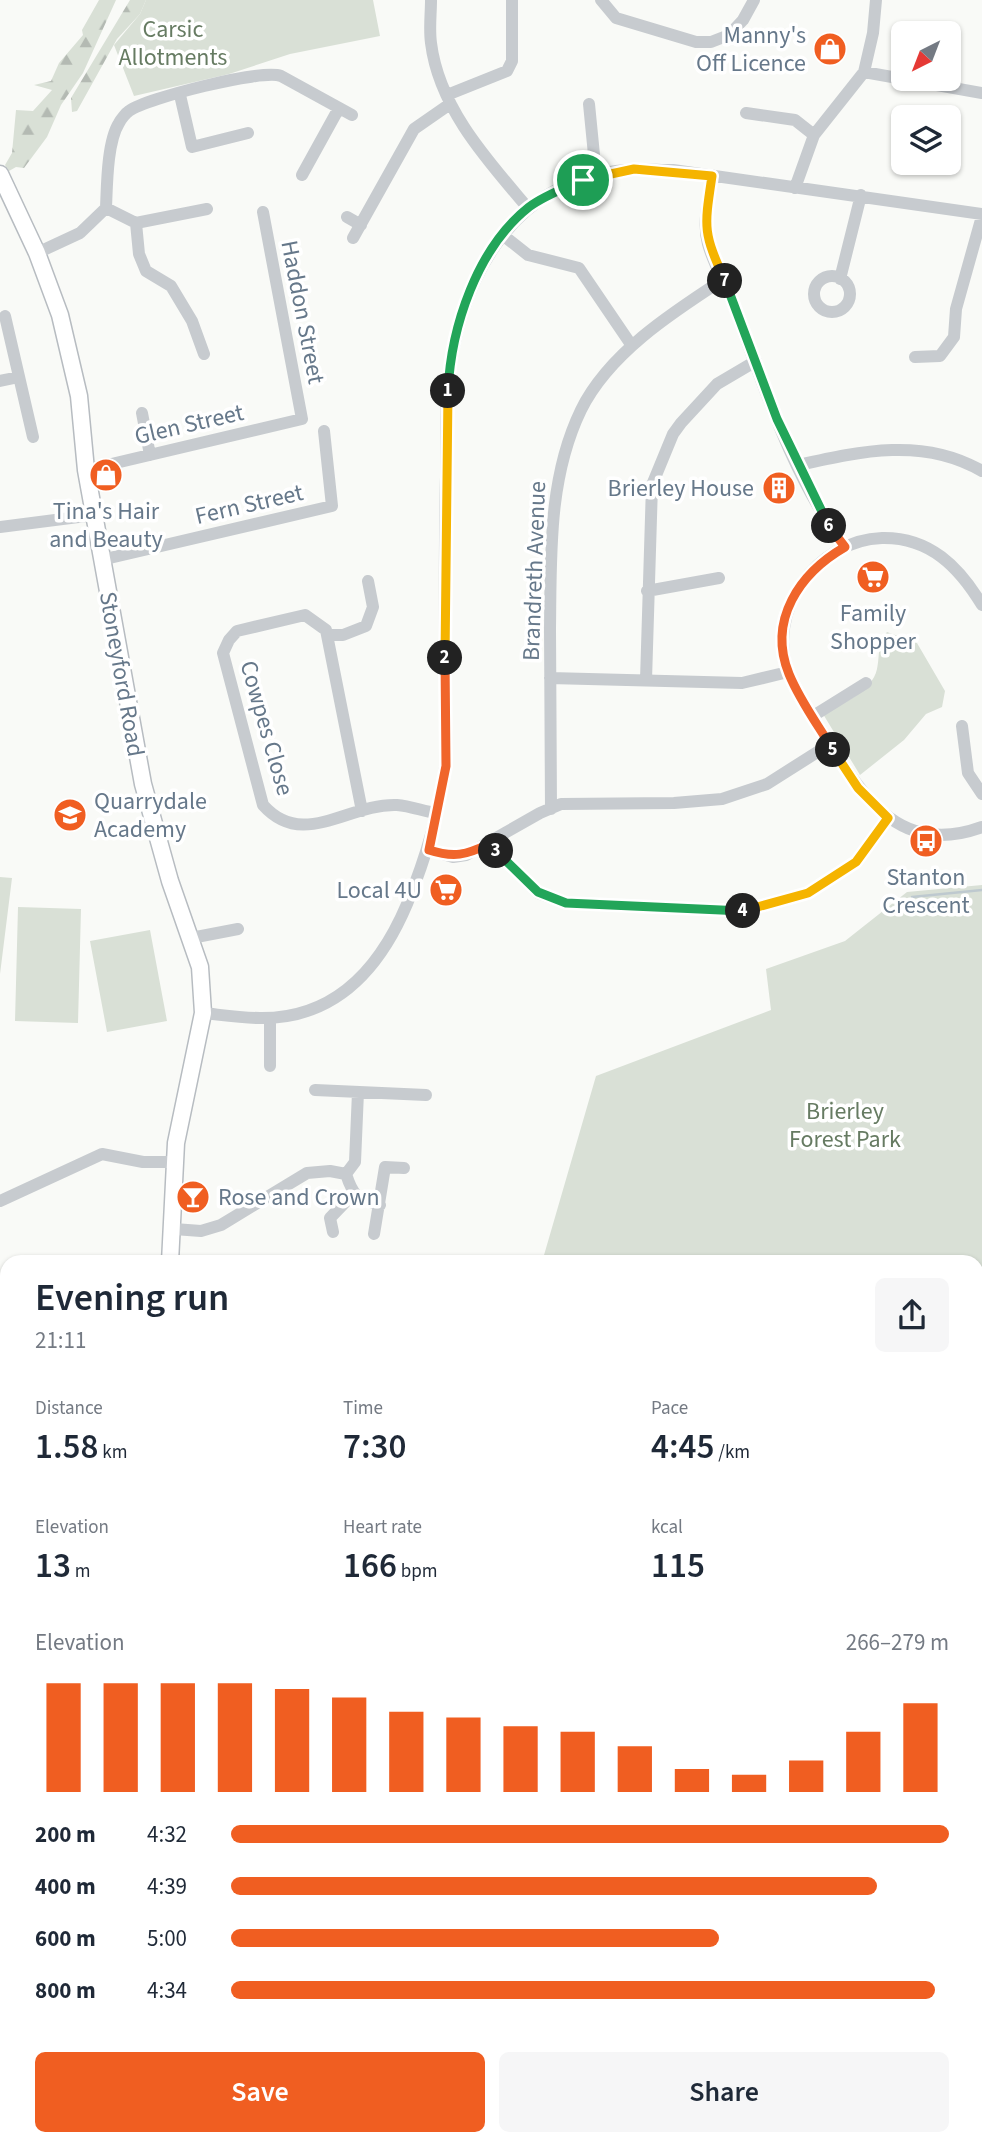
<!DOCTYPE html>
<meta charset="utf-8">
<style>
body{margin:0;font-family:"Source Sans 3",sans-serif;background:#f6f6f7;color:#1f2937;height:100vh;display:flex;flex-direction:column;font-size:26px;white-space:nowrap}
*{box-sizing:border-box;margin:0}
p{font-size:23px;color:#747a83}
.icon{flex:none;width:38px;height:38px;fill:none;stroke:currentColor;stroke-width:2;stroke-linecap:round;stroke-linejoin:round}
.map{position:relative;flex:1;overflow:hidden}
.panel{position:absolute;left:0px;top:1255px;width:984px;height:891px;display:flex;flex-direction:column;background:#fff;border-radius:21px 21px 0 0;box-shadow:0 2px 5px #0004}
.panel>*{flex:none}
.needle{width:46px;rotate:222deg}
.buttons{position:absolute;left:891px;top:21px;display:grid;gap:14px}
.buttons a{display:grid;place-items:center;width:70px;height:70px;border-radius:10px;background:#fff;box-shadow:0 2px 5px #0004;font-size:35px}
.pin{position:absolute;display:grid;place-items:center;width:60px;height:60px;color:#fff;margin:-30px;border:4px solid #fff;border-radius:50%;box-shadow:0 2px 7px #0007}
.km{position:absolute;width:35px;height:35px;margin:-18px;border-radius:50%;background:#222;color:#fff;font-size:19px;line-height:35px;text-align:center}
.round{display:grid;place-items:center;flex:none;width:74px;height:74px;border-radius:10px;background:#f6f6f7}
.overview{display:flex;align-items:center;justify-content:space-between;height:119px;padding:0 35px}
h1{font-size:38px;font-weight:600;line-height:52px}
.figures{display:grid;grid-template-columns:repeat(3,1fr);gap:10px;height:119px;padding:7px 35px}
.figures div{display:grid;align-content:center}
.figures b{font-size:35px;font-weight:600}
.figures small{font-size:19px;font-weight:400}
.figures p{font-size:19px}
.chart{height:196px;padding:14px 35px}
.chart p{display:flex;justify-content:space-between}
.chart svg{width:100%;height:126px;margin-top:7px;stroke:#f05e21;stroke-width:6}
.button{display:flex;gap:14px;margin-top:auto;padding:14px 35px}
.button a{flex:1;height:80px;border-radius:10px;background:#f05e21;color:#fff;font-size:28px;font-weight:600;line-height:80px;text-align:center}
.button a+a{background:#f6f6f7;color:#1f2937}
ul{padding:0 35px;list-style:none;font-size:23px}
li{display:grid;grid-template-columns:112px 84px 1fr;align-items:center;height:52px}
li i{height:18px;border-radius:9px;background:#f05e21}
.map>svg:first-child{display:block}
</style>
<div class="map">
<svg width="982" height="2145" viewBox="0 0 982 2145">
<defs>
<pattern id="grass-dots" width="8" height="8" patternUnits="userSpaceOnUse" patternTransform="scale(1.75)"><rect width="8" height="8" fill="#d9e0d6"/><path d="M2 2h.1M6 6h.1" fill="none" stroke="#b4bab3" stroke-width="1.8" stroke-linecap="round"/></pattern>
<pattern id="forest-firs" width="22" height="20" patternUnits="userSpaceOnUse" patternTransform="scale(1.75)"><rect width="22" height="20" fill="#d9e0d6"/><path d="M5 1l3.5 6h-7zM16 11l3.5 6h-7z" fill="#b4bab3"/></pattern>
</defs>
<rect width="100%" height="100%" fill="#f9faf7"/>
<path fill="url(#grass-dots)" d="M716,2139h67l-9,6h-59z"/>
<path fill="url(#forest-firs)" d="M99,0h17l-33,73 -22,32 -14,32 -23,31 -8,-1 -7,4 -4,-6 7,-12 4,-43 17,1 19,-21 -18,-5 17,-4 8,-18 24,-28 -1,-5z
M130,0h16l-6,14 -23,25 -40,72 -5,1 -1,-14z
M0,1337h7v84l-7,-1z"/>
<path fill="#d9e0d6" d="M146,0h227l7,36 -90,18 -61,20 -95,22 -20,-51 26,-31z
M887,632l30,11 28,48 -3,16 -16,7 -22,26 -44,35 -37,-61c18,-10 49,-22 54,-45 3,-14 0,-25 10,-37z
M0,877l12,1 -12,96z
M982,885v765l-6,-7v-381h-434l54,-186 175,-66 -5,-41 79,-28 62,-49z
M18,907l63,2 -3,114 -63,-2z
M150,930l17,91 -60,11 -17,-91z
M982,1685v76l-5,-4 -1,-67z
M0,1693l7,3v82l-7,10z"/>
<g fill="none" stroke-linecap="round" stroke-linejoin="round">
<path stroke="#bec9cf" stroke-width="2.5" d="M912,897l70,-7
M0,1297l7,-1"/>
<defs>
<path id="major" d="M0,174l37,79 23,62 19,81 7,74 57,314 27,97 30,86 3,46 -27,130 -6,119
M0,1943l7,6
M262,2138l5,7
M300,2138l2,7"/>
</defs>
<use href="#major" stroke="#b7bcc1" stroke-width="19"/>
<path stroke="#c7cbcf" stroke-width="12" d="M431,0c0,14 -2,29 0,43 8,65 57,118 97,165
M601,0l15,18 80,24h15l18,-7 14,-15 11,-20
M864,72l118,21
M180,95l12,52 56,-14
M447,95l60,-24 5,-10v-61
M589,104l7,71
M746,113l49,7 19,15
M302,175l37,-67
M712,175c-3,23 -10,47 -4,69 6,22 20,44 27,65 30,80 58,169 110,238
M795,188l19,-53 50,-63 9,-39 3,-33
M106,208l30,15 71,-14
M347,217l14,8
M136,223l3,31 7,17 25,15 21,35 12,33
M504,236l24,19 51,13 53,78
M353,238l61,-109 36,-25
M37,253l43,-20 26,-25c1,-22 1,-66 13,-85 2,-4 7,-10 10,-12 18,-13 132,-42 152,-35l71,39
M814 294a18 18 0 1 1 36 0a18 18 0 1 1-36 0Z
M840,279l21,-84
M5,316l28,121
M915,357l25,-1 14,-19 2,-28 26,-93
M0,381l19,-4
M142,413l8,42
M799,465c62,-14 125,-28 183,6
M86,470l216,-51 -39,-207
M0,527l94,-12
M101,560l231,-54 -8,-75
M647,591l72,-13
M982,605c-23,-38 -52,-68 -100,-67 -65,2 -117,73 -93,136 9,24 26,46 40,68 37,60 74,114 153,85
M327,635h16l23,-9 7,-19 -5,-26
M550,678l192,5 46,-11
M646,680l6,-195 21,-51 8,-11 36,-39 39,-23
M813,716l53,-33
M962,726l6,47 14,21
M551,809c0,-60 -1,-120 -1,-180 1,-74 -2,-151 31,-219 28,-57 92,-98 143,-131
M362,811l-36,-181 -21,-15 -68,16 -8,9 -6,13 40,152c40,45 85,-2 134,0 13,1 26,6 38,8
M489,844l49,49 28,10 180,8 62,-18 48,-31 32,-44
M429,850l24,7 13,-2 74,-42 21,-9 113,-1 48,-4 45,-15 63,-40
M191,938l47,-9
M203,1013c19,2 38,5 57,5 76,1 120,-50 147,-114 18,-44 32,-89 38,-137 3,-24 0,-50 0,-74 0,-72 -1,-144 1,-216 1,-30 -1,-61 2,-91 10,-100 58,-200 168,-215 19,-3 38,-1 57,-1l309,44
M270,1018v48
M315,1090l111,5
M346,1174c7,22 11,25 34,31
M0,1201l102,-47 41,8h31
M174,1229l27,2 20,-6 86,-52 23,-2 16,3 9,-12 3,-70
M333,1232l-3,-14 23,-24
M374,1234l11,-67 19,1
M0,1848l7,-1
M63,2138l13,7
M536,2138v7
M623,2138l1,7
M840,2145v-7
M878,2145l1,-4"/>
<use href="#major" stroke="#fff" stroke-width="16"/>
</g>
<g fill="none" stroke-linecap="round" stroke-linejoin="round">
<defs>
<path id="split-1" d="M448,391c3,-64 29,-143 81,-184 16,-12 36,-19 54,-27"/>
<path id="split-2" d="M445,658l3,-267"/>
<path id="split-3" d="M445,658l1,108 -17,84c25,8 37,5 60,-6l7,7"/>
<path id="split-4" d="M496,851l42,41 28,11 177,8"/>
<path id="split-5" d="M743,911l65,-18 48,-31 32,-44 -30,-30 -25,-38"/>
<path id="split-6" d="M829,526l16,21c-45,26 -78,73 -56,127 11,27 29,51 44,76"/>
<path id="split-7" d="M725,281l52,138 52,107"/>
<path id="split-8" d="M583,180l51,-11 78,7c-8,53 -9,56 13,105"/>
</defs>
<use href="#split-1" stroke="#fff" stroke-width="14"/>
<use href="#split-2" stroke="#fff" stroke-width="14"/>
<use href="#split-3" stroke="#fff" stroke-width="14"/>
<use href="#split-4" stroke="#fff" stroke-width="14"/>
<use href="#split-5" stroke="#fff" stroke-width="14"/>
<use href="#split-6" stroke="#fff" stroke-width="14"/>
<use href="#split-7" stroke="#fff" stroke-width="14"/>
<use href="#split-8" stroke="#fff" stroke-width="14"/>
<use href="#split-1" stroke="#22a559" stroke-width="9"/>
<use href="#split-2" stroke="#f5b400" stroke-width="9"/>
<use href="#split-3" stroke="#f0652b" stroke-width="9"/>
<use href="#split-4" stroke="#22a559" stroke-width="9"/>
<use href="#split-5" stroke="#f5b400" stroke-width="9"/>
<use href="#split-6" stroke="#f0652b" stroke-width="9"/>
<use href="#split-7" stroke="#22a559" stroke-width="9"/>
<use href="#split-8" stroke="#f5b400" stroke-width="9"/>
</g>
<defs>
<symbol id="shop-disc" viewBox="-11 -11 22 22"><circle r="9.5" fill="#f05e21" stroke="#fff"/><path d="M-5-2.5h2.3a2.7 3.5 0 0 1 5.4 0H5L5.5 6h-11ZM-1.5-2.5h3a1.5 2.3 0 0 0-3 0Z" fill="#fff"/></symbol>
<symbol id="building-disc" viewBox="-11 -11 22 22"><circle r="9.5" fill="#f05e21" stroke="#fff"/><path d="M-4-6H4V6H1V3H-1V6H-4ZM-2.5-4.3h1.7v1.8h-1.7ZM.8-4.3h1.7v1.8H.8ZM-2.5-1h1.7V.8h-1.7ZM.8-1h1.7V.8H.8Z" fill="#fff"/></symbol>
<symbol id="supermarket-disc" viewBox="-11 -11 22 22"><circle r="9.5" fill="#f05e21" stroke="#fff"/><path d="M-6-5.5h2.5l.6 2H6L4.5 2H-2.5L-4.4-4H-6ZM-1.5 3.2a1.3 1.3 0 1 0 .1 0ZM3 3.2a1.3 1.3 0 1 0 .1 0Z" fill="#fff"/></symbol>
<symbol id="school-disc" viewBox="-11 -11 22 22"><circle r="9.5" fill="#f05e21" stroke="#fff"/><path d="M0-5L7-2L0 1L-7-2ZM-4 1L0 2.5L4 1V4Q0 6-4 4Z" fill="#fff"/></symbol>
<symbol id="bus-disc" viewBox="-11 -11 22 22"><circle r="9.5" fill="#f05e21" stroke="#fff"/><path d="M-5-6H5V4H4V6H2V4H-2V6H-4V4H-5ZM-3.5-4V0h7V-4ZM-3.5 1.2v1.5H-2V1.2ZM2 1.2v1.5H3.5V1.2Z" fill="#fff"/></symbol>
<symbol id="bar-disc" viewBox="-11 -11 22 22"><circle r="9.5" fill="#f05e21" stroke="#fff"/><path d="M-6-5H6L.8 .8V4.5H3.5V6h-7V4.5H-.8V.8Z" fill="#fff"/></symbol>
</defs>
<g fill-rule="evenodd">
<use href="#shop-disc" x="811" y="30" width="38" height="38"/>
<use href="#shop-disc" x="87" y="456" width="38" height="38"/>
<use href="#building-disc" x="760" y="469" width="38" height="38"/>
<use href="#supermarket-disc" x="854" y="558" width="38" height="38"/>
<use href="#school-disc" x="51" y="796" width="38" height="38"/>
<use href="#bus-disc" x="907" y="822" width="38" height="38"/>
<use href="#supermarket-disc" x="427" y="871" width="38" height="38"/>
<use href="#bar-disc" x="174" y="1178" width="38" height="38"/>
</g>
<g text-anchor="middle" stroke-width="7" stroke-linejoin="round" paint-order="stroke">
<g font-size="24" fill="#667b62" stroke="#fff">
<text x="173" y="37">Carsic<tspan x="173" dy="28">Allotments</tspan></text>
<text x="845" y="1119">Brierley<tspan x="845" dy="28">Forest Park</tspan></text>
</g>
<g font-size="24" fill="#66788a" stroke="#fff" text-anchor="end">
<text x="806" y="43">Manny's<tspan x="806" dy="28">Off Licence</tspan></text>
<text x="754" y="496">Brierley House</text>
<text x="106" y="519" text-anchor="middle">Tina's Hair<tspan x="106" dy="28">and Beauty</tspan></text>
<text x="873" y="621" text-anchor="middle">Family<tspan x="873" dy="28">Shopper</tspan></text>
<text x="94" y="809" text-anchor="start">Quarrydale<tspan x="94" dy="28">Academy</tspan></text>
<text x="926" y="885" text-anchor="middle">Stanton<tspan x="926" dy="28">Crescent</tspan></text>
<text x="422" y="898">Local 4U</text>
<text x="218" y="1205" text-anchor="start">Rose and Crown</text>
</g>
<g font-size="24" fill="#66788a" stroke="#fff">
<text transform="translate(303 312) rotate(79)" y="8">Haddon Street</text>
<text transform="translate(189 424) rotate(-13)" y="8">Glen Street</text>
<text transform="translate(249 504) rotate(-13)" y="8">Fern Street</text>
<text transform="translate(534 571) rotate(-88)" y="8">Brandreth Avenue</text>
<text transform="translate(122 674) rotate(80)" y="8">Stoneyford Road</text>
<text transform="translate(267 728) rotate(74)" y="8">Cowpes Close</text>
</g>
</g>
</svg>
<div class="buttons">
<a><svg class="needle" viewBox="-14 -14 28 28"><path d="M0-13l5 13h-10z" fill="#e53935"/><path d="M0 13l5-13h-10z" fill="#747a83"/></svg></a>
<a><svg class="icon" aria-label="layers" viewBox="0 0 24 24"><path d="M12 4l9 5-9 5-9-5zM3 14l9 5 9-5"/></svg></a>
</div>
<div class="pin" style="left:583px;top:180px;background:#1e9e55"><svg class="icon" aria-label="arrive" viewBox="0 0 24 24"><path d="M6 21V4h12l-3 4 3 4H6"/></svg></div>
<b class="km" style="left:448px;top:391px">1</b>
<b class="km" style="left:445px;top:658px">2</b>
<b class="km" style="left:496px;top:851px">3</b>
<b class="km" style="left:743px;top:911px">4</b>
<b class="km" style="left:833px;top:750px">5</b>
<b class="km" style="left:829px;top:526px">6</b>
<b class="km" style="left:725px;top:281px">7</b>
<section class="panel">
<div class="overview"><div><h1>Evening run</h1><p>21:11</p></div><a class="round"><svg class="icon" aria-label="share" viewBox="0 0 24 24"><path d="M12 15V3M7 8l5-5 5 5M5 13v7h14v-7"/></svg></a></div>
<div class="figures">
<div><p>Distance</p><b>1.58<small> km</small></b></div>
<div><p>Time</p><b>7:30</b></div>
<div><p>Pace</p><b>4:45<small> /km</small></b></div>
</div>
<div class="figures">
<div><p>Elevation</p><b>13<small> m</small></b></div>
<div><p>Heart rate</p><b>166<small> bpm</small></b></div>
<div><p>kcal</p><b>115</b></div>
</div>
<div class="chart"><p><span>Elevation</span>266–279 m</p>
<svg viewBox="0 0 160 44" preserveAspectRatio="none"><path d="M5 44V6M15 44V6M25 44V6M35 44V6M45 44V8M55 44V11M65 44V16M75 44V18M85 44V21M95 44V23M105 44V28M115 44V36M125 44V38M135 44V33M145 44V23M155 44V13"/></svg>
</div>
<ul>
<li><b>200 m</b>4:32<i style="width:100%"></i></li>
<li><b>400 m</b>4:39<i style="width:90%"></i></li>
<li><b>600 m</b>5:00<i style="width:68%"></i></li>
<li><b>800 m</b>4:34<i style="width:98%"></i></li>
</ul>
<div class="button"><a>Save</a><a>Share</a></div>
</section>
</div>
